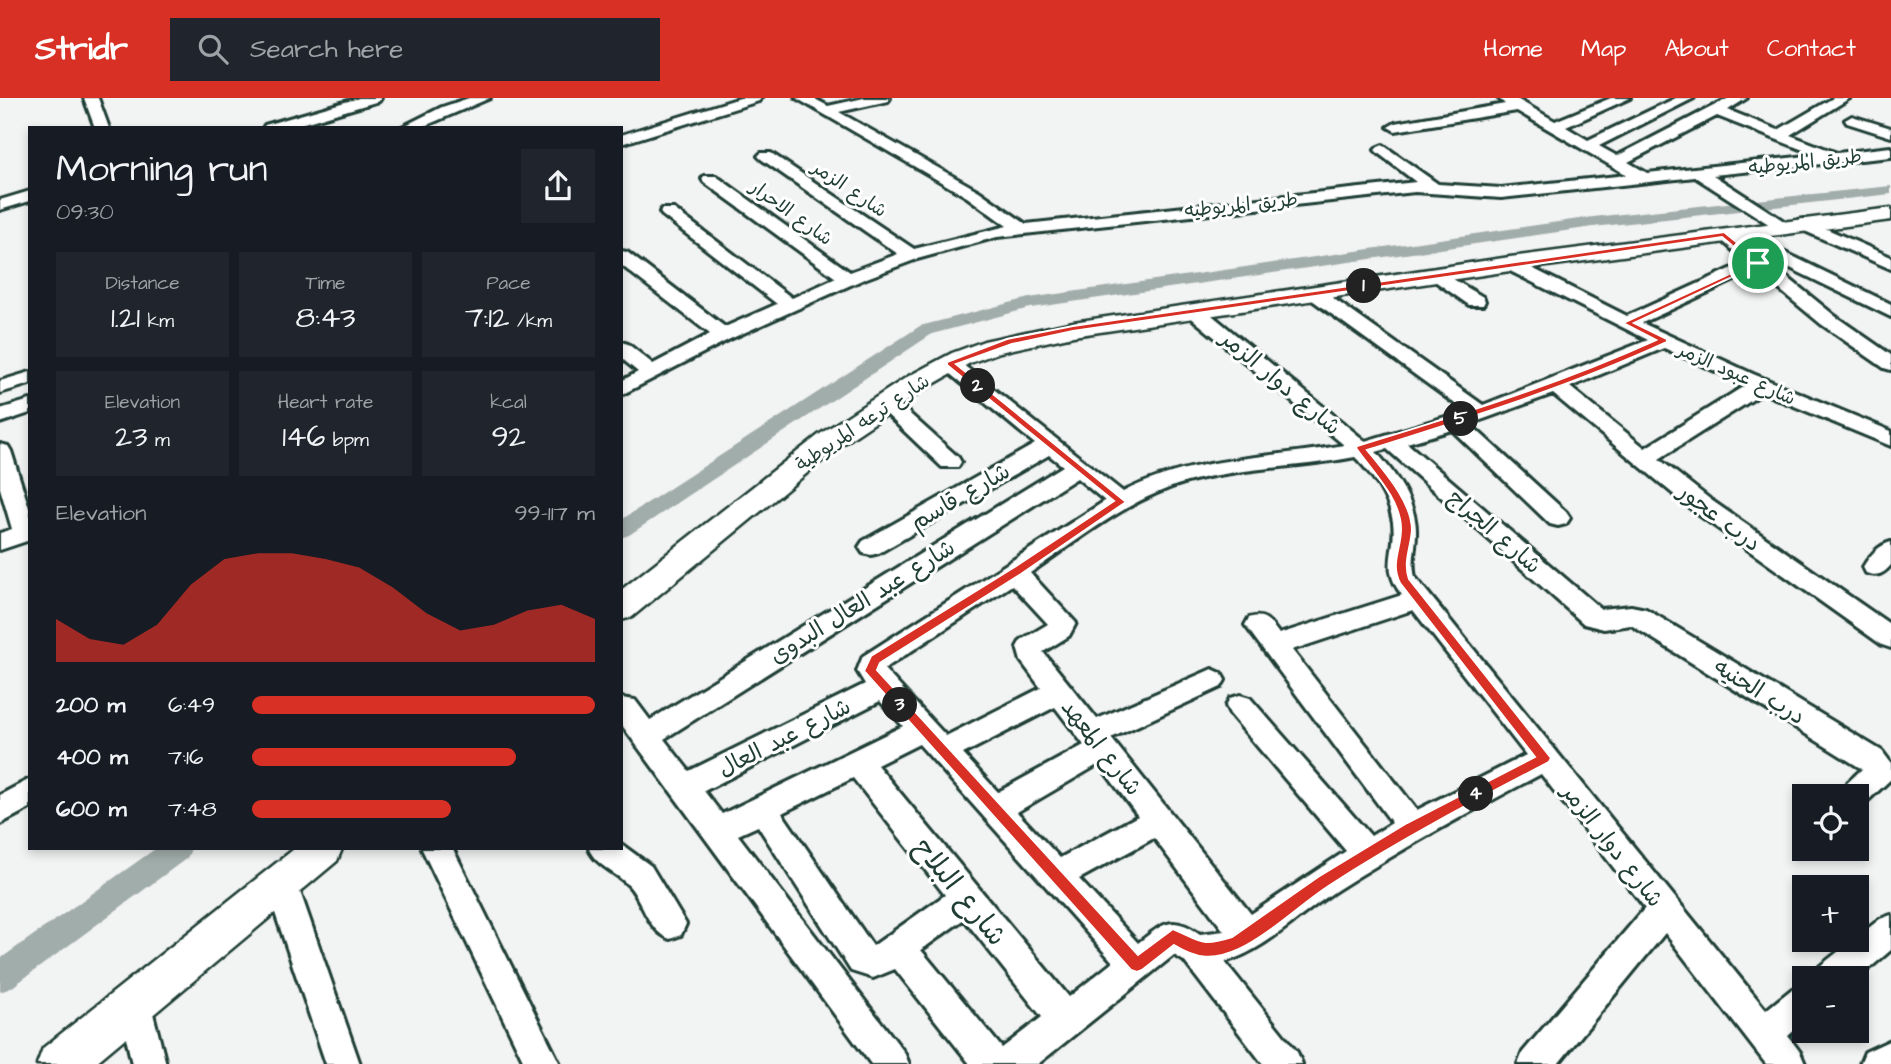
<!DOCTYPE html>
<meta charset="utf-8">
<style>
body{margin:0;font-family:"Architects Daughter","Playpen Sans Arabic",sans-serif;background:#20242c;color:#f1f3f6;height:100vh;display:flex;flex-direction:column;font-size:26px;white-space:nowrap}
*{box-sizing:border-box;margin:0}
p{font-size:23px;color:#9ea1a6}
.icon{flex:none;width:38px;height:38px;fill:none;stroke:currentColor;stroke-width:2;stroke-linecap:round;stroke-linejoin:round}
.map{position:relative;flex:1;overflow:hidden}
.drawer{position:absolute;left:28px;top:28px;width:595px;height:724px;display:flex;flex-direction:column;background:#171b24;border-radius:0px;box-shadow:0 4px 10px #0003}
.drawer>*{flex:none}
.fabs{position:absolute;left:1792px;top:686px;display:grid;gap:14px}
.fabs a{display:grid;place-items:center;width:77px;height:77px;border-radius:0px;background:#171b24;box-shadow:0 4px 10px #0003;font-size:35px}
.pin{position:absolute;display:grid;place-items:center;width:60px;height:60px;color:#fff;margin:-30px;border:4px solid #fff;border-radius:50%;box-shadow:0 2px 7px #0007}
.km{position:absolute;width:35px;height:35px;margin:-18px;border-radius:50%;background:#222;color:#fff;font-size:19px;line-height:35px;text-align:center}
.round{display:grid;place-items:center;flex:none;width:74px;height:74px;border-radius:0px;background:#20242c}
.head{display:flex;align-items:center;justify-content:space-between;height:119px;padding:0 28px}
h1{font-size:38px;font-weight:600;line-height:52px}
.stats{display:grid;grid-template-columns:repeat(3,1fr);gap:10px;height:119px;padding:7px 28px}
.stats div{display:grid;align-content:center;border-radius:0px;background:#20242c;text-align:center}
.stats b{font-size:30px;font-weight:600}
.stats small{font-size:19px;font-weight:400}
.stats p{font-size:19px}
.chart{height:196px;padding:14px 28px}
.chart p{display:flex;justify-content:space-between}
.chart svg{width:100%;height:126px;margin-top:7px;fill:#d93025;opacity:.7}
ul{padding:0 28px;list-style:none;font-size:23px}
li{display:grid;grid-template-columns:112px 84px 1fr;align-items:center;height:52px}
li i{height:18px;border-radius:9px;background:#d93025}
header{display:flex;align-items:center;gap:42px;box-sizing:border-box;height:98px;padding:0 35px;background:#d93025;color:#fff}
header strong{font-size:33px}
nav{display:flex;gap:38px;margin-inline-start:auto;font-size:24px}
.search{width:490px;height:63px;background:#20242c;display:flex;align-items:center;gap:18px;box-sizing:border-box;padding:0 24px;border-radius:0px;color:#9ea1a6;font-size:26px}
.map>svg:first-child{display:block}
</style>
<header>
<strong>Stridr</strong>
<div class="search"><svg class="icon" aria-label="search" viewBox="0 0 24 24"><circle cx="10" cy="10" r="6"/><path d="M15 15l6 6"/></svg>Search here</div>
<nav><a>Home</a><a>Map</a><a>About</a><a>Contact</a></nav>
</header>
<div class="map">
<svg width="1891" height="966" viewBox="0 0 1891 966">
<rect width="100%" height="100%" fill="#f2f3f3"/>
<filter id="ink" filterUnits="userSpaceOnUse"><feTurbulence type="fractalNoise" baseFrequency=".0143" numOctaves="2"/><feDisplacementMap in="SourceGraphic" scale="14" xChannelSelector="R" yChannelSelector="G"/><feConvolveMatrix kernelMatrix="1 2 1 2 8 2 1 2 1" color-interpolation-filters="sRGB"/></filter>
<g filter="url(#ink)">
<g fill="none" stroke-linecap="round" stroke-linejoin="round">
<path fill="#a1adaa" fill-rule="evenodd" d="M1891,88v8l-298,33 -563,81 -98,26 -303,201 -8,3v-18l299,-194 109,-28 564,-81z
M155,751h36l-4,9 -176,130 -11,4v-33z"/>
<defs>
<path id="minor" d="M84,0h14l11,30h-14z
M359,0h22l-2,3 -92,27h-24l2,-3z
M469,0h21l-70,30h-20l42,-21z
M740,0h21l-2,3 -138,43v-9z
M796,0h17l15,8 36,-8h26l-2,3 -49,11 140,79 47,33 390,-42 -38,-29 -3,-3 3,-3 5,-2 55,39 63,4 126,-13 -110,-64 -122,20 -7,-4 7,-4 110,-19 -7,-6h17l40,23 56,-23h19l-64,29 22,13 88,-42h18l-95,48 18,10 112,-58h18l-19,12 50,20 55,-32h17l-60,37 47,18 54,-6v10l-178,18 74,48 2,4 -8,5 -86,-55 -194,21 -86,-6 -418,45 -80,22 -53,20 -134,60 -109,56v-14l17,-9 -17,-14v-16l7,2 25,20 57,-30 -89,-69v-14l6,1 98,75 52,-23 -115,-89 -2,-3 2,-3h12l118,89 44,-20 -132,-96 -2,-3 2,-3h12l134,96 48,-18 -137,-95 -3,-3 3,-3h10l143,96 93,-23 -40,-29zM1717,18l99,39 -169,18 -19,-11z
M1852,18l39,12v9l-44,-14 -2,-3z
M30,93v10l-30,9v-10z
M1804,121l87,38v12l-93,-41 -2,-4 2,-4z
M1724,132l14,8 7,-3 6,1 140,68v13l-136,-66 80,65 56,39v15l-7,-2 -63,-44 -65,-54 -114,53 111,51 138,57v15l-128,-53 -104,66 52,41 180,125v23l-9,-3 -187,-133 -142,-118 -83,30 96,88 4,6 -4,6 -8,2 -8,-2 -98,-94 -45,13 194,166 30,-3 15,3 236,142 9,12v16l-28,26 -6,2v-11h-19l5,-9 19,-18 -231,-144 -27,4 -20,-5 -197,-175 -11,3c19,21 41,51 40,81 0,16 -5,29 -1,44l351,433 26,-21 12,-5v38l-16,14 12,16 5,12h-39l-101,-131 -107,131h-40l5,-12 122,-144 -104,-134c-70,37 -138,74 -204,116 -37,24 -70,59 -112,72l72,90 5,12h-39l-79,-103 -10,-6 -136,109h-68l-75,-95 -22,9 -22,-7 -93,-145 -20,9 166,217 5,12h-38l-250,-340v-26l14,2 15,20 413,-254 -14,-11 -170,98 -8,2 -8,-2 -4,-6 4,-6 172,-97 -92,-76 -3,-4 3,-4h14l166,132c70,-36 145,-33 221,-47l-156,-130 -2,-4 2,-4h14l163,134 100,-30 -157,-114 -3,-4 3,-4h12l163,116 165,-65 -144,-72 -3,-4 3,-4h12l111,56 119,-54 -30,-27zM1664,250l82,37 -101,63 -75,-61zM1355,359c17,17 34,40 38,65 4,30 -13,45 9,73l-123,39c-9,-12 -14,-21 -30,-16l-4,7 147,198 -21,13 -121,-138 -10,-3 -10,3 -4,8 4,8 116,137 -95,63 -140,-176 110,-51 4,-7 -4,-7 -9,-4 -9,4 -106,46 -54,-67 26,-16 7,-13 -46,-50c49,-33 99,-75 157,-91 54,-15 113,-14 168,-25zM1077,380l28,23 -242,155 -6,15 8,13 -176,87 -25,-32zM1012,487l36,39 -27,16 -4,7 4,14 20,27 -95,48 -62,-67zM1413,512l113,145 -109,55 -125,-160zM880,603l23,25 -181,88 -18,-23zM1055,609l29,38 -86,47 -35,-38zM919,646l194,218 -44,35 -192,-232zM1099,666l39,52 -78,42 -43,-46zM853,680l92,117 -72,51 -91,-133zM1154,740l70,93 -24,3c-29,-20 -37,-10 -62,9l-59,-64zM964,821l78,98 -40,31 -81,-98z
M1438,172l45,27 2,4 -2,4h-14l-37,-26 -3,-4z
M30,274v12l-30,9v-12z
M885,298l7,2 66,59 3,5 -3,5h-16l-64,-61 -3,-4 3,-4z
M30,302v13l-30,10v-14z
M0,346l8,2 3,5 19,60v29l-30,10v-17l12,-4 -12,-41z
M1891,444v23c-8,9 -13,12 -25,8l-3,-6c6,-11 16,-22 28,-25z
M30,681v29l-30,16v-29z
M621,746l30,22 35,58 -5,11 -11,4c-22,-8 -26,-35 -40,-52 -13,-15 -33,-20 -41,-38h32z
M422,751h31l107,215h-35z
M281,771l11,4 5,10 63,181h-34l-61,-181 5,-10z
M1891,817v35l-34,29 -41,-1 4,-12 60,-47z
M135,887l12,5 19,74h-34l-14,-62 5,-12z
M1891,942v24h-31l5,-12z"/>
<path id="major" d="M1891,110v12l-381,51 -437,65 -73,16 -30,11 -45,26 -85,57 -208,171 -11,3v-30l199,-156 87,-57 45,-24 32,-12 89,-19 437,-65z
M294,751h48l-5,12 -243,203h-57l6,-16z"/>
</defs>
<use href="#minor" stroke="#1f3d34" stroke-width="6"/>
<use href="#major" stroke="#1f3d34" stroke-width="5"/>
<use href="#minor" fill="#fff" fill-rule="evenodd"/>
<use href="#major" fill="#fff" fill-rule="evenodd"/>
</g>
</g>
<path fill="#d93025" stroke="#fff" stroke-width="2" fill-rule="evenodd" d="M1724,134l38,31 -128,60 33,16v3c-98,45 -198,76 -300,108 17,21 45,52 45,80 -1,17 -9,32 -3,49l142,179 -2,4c-75,39 -148,77 -219,123 -28,18 -61,50 -91,64 -26,12 -42,10 -65,-4l-32,25 -5,2 -6,-2 -267,-299 7,-15 142,-88 101,-67 -167,-136v-3l60,-23 66,-13zM1722,139l31,26 -130,60 33,17c-97,44 -197,75 -299,106l-1,2c16,23 45,51 45,81 0,20 -11,35 -1,54l135,174 -128,66 -89,54 -86,60c-32,10 -31,4 -59,-8l-35,26 -261,-285 3,-7 141,-89 105,-72 -170,-138 56,-20 61,-13z"/>
<g text-anchor="middle" stroke-width="6" stroke-linejoin="round" paint-order="stroke">
<g font-size="19" fill="#1f3d34" stroke="#fff">
<text transform="translate(1805 63) rotate(-6)" y="7">طريق المريوطيه</text>
<text transform="translate(850 90) rotate(34)" y="7">شارع الزمر</text>
<text transform="translate(1241 106) rotate(-6)" y="7">طريق المريوطيه</text>
<text transform="translate(792 114) rotate(36)" y="7">شارع الاحرار</text>
<text transform="translate(1737 275) rotate(24)" y="7">شارع عبود الزمر</text>
<text transform="translate(862 324) rotate(-34)" y="7">شارع ترعه المريوطية</text>
</g>
<g font-size="23" fill="#1f3d34" stroke="#fff">
<text transform="translate(1281 284) rotate(40)" y="8">شارع دوار الزمر</text>
<text transform="translate(960 398) rotate(-30)" y="8">شارع قاسم</text>
<text transform="translate(1720 419) rotate(37)" y="8">درب عجور</text>
<text transform="translate(1495 433) rotate(41)" y="8">شارع الجراج</text>
<text transform="translate(862 503) rotate(-32)" y="8">شارع عبد العال البدوى</text>
<text transform="translate(1760 593) rotate(32)" y="8">درب الحنيه</text>
<text transform="translate(784 639) rotate(-27)" y="8">شارع عبد العال</text>
<text transform="translate(1102 649) rotate(52)" y="8">شارع المعهد</text>
<text transform="translate(1613 747) rotate(52)" y="8">شارع دوار الزمر</text>
</g>
<g font-size="28" fill="#1f3d34" stroke="#fff">
<text transform="translate(961 793) rotate(51)" y="10">شارع البلاح</text>
</g>
</g>
</svg>
<div class="fabs">
<a><svg class="icon" aria-label="locate" viewBox="0 0 24 24"><circle cx="12" cy="12" r="6"/><path d="M12 2v4M12 18v4M2 12h4M18 12h4"/></svg></a>
<a>+</a>
<a>−</a>
</div>
<div class="pin" style="left:1758px;top:165px;background:#1e9e55"><svg class="icon" aria-label="arrive" viewBox="0 0 24 24"><path d="M6 21V4h12l-3 4 3 4H6"/></svg></div>
<b class="km" style="left:1364px;top:188px">1</b>
<b class="km" style="left:978px;top:288px">2</b>
<b class="km" style="left:900px;top:607px">3</b>
<b class="km" style="left:1476px;top:696px">4</b>
<b class="km" style="left:1461px;top:321px">5</b>
<section class="drawer">
<div class="head"><div><h1>Morning run</h1><p>09:30</p></div><a class="round"><svg class="icon" aria-label="share" viewBox="0 0 24 24"><path d="M12 15V3M7 8l5-5 5 5M5 13v7h14v-7"/></svg></a></div>
<div class="stats">
<div><p>Distance</p><b>1.21<small> km</small></b></div>
<div><p>Time</p><b>8:43</b></div>
<div><p>Pace</p><b>7:12<small> /km</small></b></div>
</div>
<div class="stats">
<div><p>Elevation</p><b>23<small> m</small></b></div>
<div><p>Heart rate</p><b>146<small> bpm</small></b></div>
<div><p>kcal</p><b>92</b></div>
</div>
<div class="chart"><p><span>Elevation</span>99–117 m</p>
<svg viewBox="0 0 160 44" preserveAspectRatio="none"><path d="M0 44V29L10 36L20 38L30 31L40 17L50 8L60 6L70 6L80 8L90 11L100 18L110 27L120 33L130 31L140 26L150 24L160 29V44z"/></svg>
</div>
<ul>
<li><b>200 m</b>6:49<i style="width:100%"></i></li>
<li><b>400 m</b>7:16<i style="width:77%"></i></li>
<li><b>600 m</b>7:48<i style="width:58%"></i></li>
</ul>
</section>
</div>
